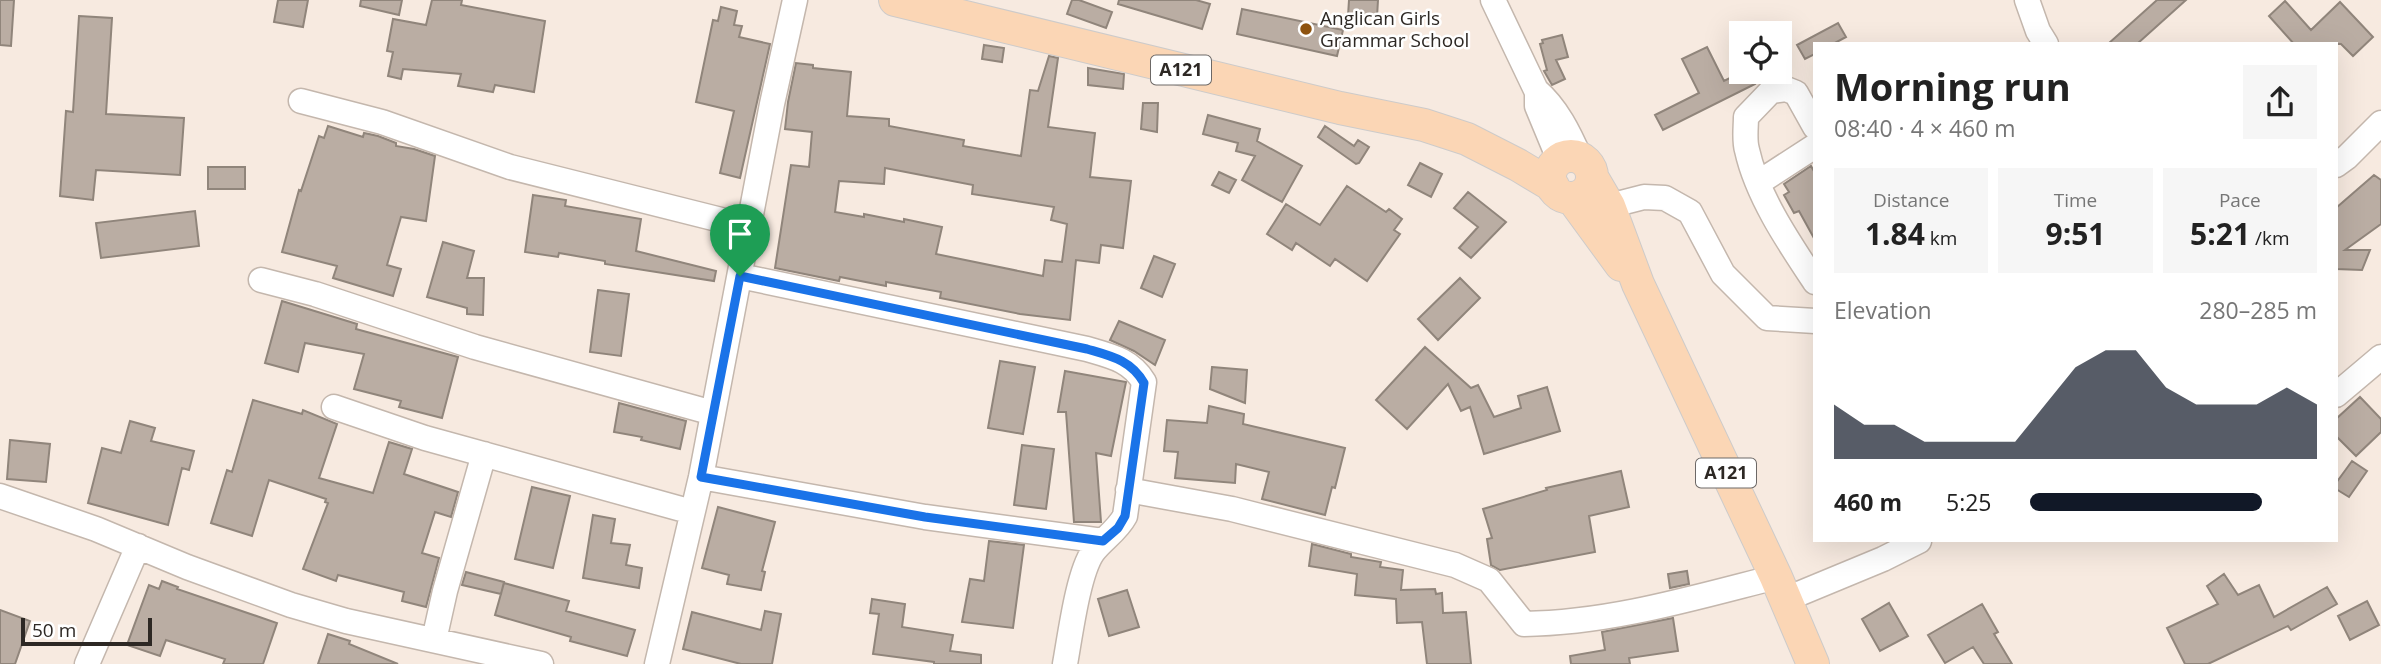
<!DOCTYPE html>
<meta charset="utf-8">
<style>
body{margin:0;font-family:"Open Sans",sans-serif;background:#f6f6f6;color:#222;height:100vh;display:flex;flex-direction:column;font-size:26px;white-space:nowrap}
*{box-sizing:border-box;margin:0}
p{font-size:23px;color:#767676}
.icon{flex:none;width:38px;height:38px;fill:none;stroke:currentColor;stroke-width:2;stroke-linecap:round;stroke-linejoin:round}
.map{position:relative;flex:1;overflow:hidden}
.details{position:absolute;left:1813px;top:42px;width:525px;height:500px;display:flex;flex-direction:column;background:#fff;border-radius:0px;box-shadow:0 7px 28px #0002}
.details>*{flex:none}
.controls{position:absolute;left:1729px;top:21px;display:grid;gap:14px}
.controls a{display:grid;place-items:center;width:63px;height:63px;border-radius:0px;background:#fff;box-shadow:0 7px 28px #0002;font-size:35px}
.scale{position:absolute;left:21px;bottom:18px;width:131px;box-sizing:border-box;padding-left:7px;border:4px solid #2d2824;border-top:0;font-size:19px;line-height:24px;white-space:nowrap;color:#2d2824;-webkit-text-stroke:5px #fff;paint-order:stroke}
.pin{position:absolute;display:grid;place-items:center;width:60px;height:60px;color:#fff;margin:-72px -30px;border-radius:50% 50% 50% 0;rotate:-45deg;box-shadow:0 0 7px #0007}
.pin .icon{rotate:45deg}
.round{display:grid;place-items:center;flex:none;width:74px;height:74px;border-radius:0px;background:#f6f6f6}
.overview{display:flex;align-items:center;justify-content:space-between;height:119px;padding:0 21px}
h1{font-size:38px;font-weight:700;line-height:52px}
.figures{display:grid;grid-template-columns:repeat(3,1fr);gap:10px;height:119px;padding:7px 21px}
.figures div{display:grid;align-content:center;border-radius:0px;background:#f6f6f6;text-align:center}
.figures b{font-size:30px;font-weight:700}
.figures small{font-size:19px;font-weight:400}
.figures p{font-size:19px}
.chart{height:196px;padding:14px 21px}
.chart p{display:flex;justify-content:space-between}
.chart svg{width:100%;height:126px;margin-top:7px;fill:#111827;opacity:.7}
ul{padding:0 21px;list-style:none;font-size:23px}
li{display:grid;grid-template-columns:112px 84px 1fr;align-items:center;height:52px}
li i{height:18px;border-radius:9px;background:#111827}
.map>svg:first-child{display:block}
</style>
<div class="map">
<svg width="2381" height="664" viewBox="0 0 2381 664">
<rect width="100%" height="100%" fill="#f7eae0"/>
<path fill="#baada3" stroke="#90857b" stroke-width="2" fill-rule="evenodd" d="M0,0h14l-3,46 -11,-1z
M278,0h30l-5,27 -29,-5z
M361,0h41l-3,15 -39,-9z
M432,0h30l-1,5 84,16 -11,71 -39,-7 -2,7 -35,-6 3,-12 -58,-5 -2,10 -13,-3 5,-24 -6,-1 6,-32 33,6z
M1072,0h7l33,12 -6,16 -39,-14z
M1119,0h77l14,4 -8,25 -84,-25z
M1349,0h29l-1,17 -29,-1z
M2157,0h29l-49,44h-29z
M2285,1l26,29 29,-28 33,35 -20,19 -12,-12h-47l-25,-28z
M721,7l16,4 -3,14 8,1 -3,11 31,7 -30,134 -20,-5 14,-62 -38,-9 17,-82 5,1z
M1242,9l101,21 -6,26 -100,-22z
M79,16l33,2 -6,96 78,4 -4,57 -84,-5 -3,30 -33,-4 6,-85 7,1z
M1838,23l8,14 -13,7h-18v10l-10,5 -8,-14z
M1562,35l6,22 -12,3 9,19 -13,6 -8,-14 3,-1 -7,-26 3,-1 -1,-3z
M984,45l20,3 -2,14 -20,-3z
M1707,47l17,34 18,-9h7l6,12 -92,46 -8,-15 44,-22 -17,-34z
M1049,56l9,2 -10,69 47,6 -5,44 41,4 -8,67 -22,-3 -2,18 -23,-3 -6,60 -50,-6 -80,-16 1,-6 -55,-10v4l-46,-9 -1,4 -64,-13 16,-103 18,2 3,-35 -27,-3 3,-27 8,-39 17,2v3l38,4 -4,44 42,3v7l75,14 -1,6 58,10 9,-66 8,1zM885,168l88,17 -1,9 82,13 -3,13 16,4 -5,38 -17,-2 -2,16 -107,-22 6,-27 -38,-8v3l-40,-8v3l-29,-5 4,-31 45,3z
M1088,68l36,6 -1,15 -35,-4z
M1143,103h15l-1,29 -16,-3z
M1208,115l52,14 -3,12 45,25 -20,36 -40,-22 13,-24 -19,-5 2,-8 -35,-9z
M328,126l35,11 1,-4 14,3 18,7v3l18,3 21,7 -9,65 -25,-4 -14,48 14,4 -8,27 -60,-18 4,-12 -55,-14 17,-62 2,1 18,-55 5,2z
M1325,126l29,20 4,-6 11,7 -10,16 -3,1 -38,-27z
M1420,163l22,11 -11,23 -23,-12z
M1811,166l4,7v67l-16,-29 -5,2 -10,-18 5,-3 -5,-8z
M208,167h37v22h-37z
M1219,172l17,8 -7,13 -17,-8z
M2374,175l7,5v44l-36,26h25l-8,20 -26,-1v-61z
M1347,186l39,26 3,-3 13,10 -8,11 6,4 -33,47 -32,-22 -5,7 -34,-23 -4,7 -25,-16 19,-30 34,21z
M1468,192l38,30 -35,36 -12,-10 19,-21 -24,-19z
M533,195l33,5 -1,6 76,13 -5,32 80,20 -2,10 -109,-17v-3l-46,-8 -1,4 -33,-5z
M195,211l4,35 -98,12 -5,-35z
M443,242l31,9 -7,27h17l-1,37 -16,-1v-6l-40,-11z
M1154,256l21,8 -13,33 -21,-9z
M1460,278l20,20 -42,42 -20,-21z
M598,290l31,4 -8,62 -31,-4z
M282,301l75,23 -1,5 102,28 -16,61 -43,-11 2,-6 -47,-12 10,-35 -59,-11 -7,29 -33,-9z
M1119,321l46,19 -10,25 -21,-14 -24,-11z
M1425,347l46,41 7,-3 16,32 27,-9 -3,-12 29,-9 13,44 -76,23 -14,-47 -9,4 -13,-27 -41,45 -31,-29z
M1000,361l35,6 -12,67 -35,-6z
M1212,367l35,3 -2,33 -35,-14z
M1065,371l61,11 -15,74 -15,-3 5,69h-27l-8,-110h-8z
M2360,397l21,22v13l-25,24 -20,-20v-17z
M253,400l49,14 1,-4 34,14 -18,54 54,15 16,-51 23,7 -8,25 54,18 -7,25 -16,-5 -13,41 17,5 -13,49 -24,-6 2,-9 -66,-17 -2,6 -33,-12 25,-66 -3,-1 1,-3 -57,-19 -17,56 -41,-13 16,-53 5,2z
M619,403l67,18 -6,28 -39,-9 1,-3 -28,-5z
M1209,406l35,8 -1,10 102,24 -10,40 -3,-1 -7,28 -63,-16 7,-27 -33,-8 -1,19 -60,-5 3,-26 -14,-1 3,-31 40,3z
M130,421l25,7 -4,13 43,10 -5,19 -7,-2 -14,57 -80,-22 14,-55 19,5z
M10,440l40,4 -4,38 -39,-3z
M1022,445l32,4 -8,60 -32,-4z
M2352,461l15,10 -18,26 -13,-8v-6z
M1621,471l8,36 -40,9 6,36 -95,18 -9,-5 -4,-26 5,-1 -9,-29 64,-19 -1,-2z
M532,487l38,9 -17,72 -38,-9z
M718,507l57,15 -13,49 3,1 -4,18 -34,-6 2,-9 -27,-7z
M593,515l22,4 -4,24 19,2 -4,20 16,3 -3,20 -56,-10z
M989,541l35,4 -11,83 -51,-6 8,-43 14,2z
M1312,544l39,10v3l30,5 -1,5 23,3 -2,20 34,-1 1,5 6,-1 1,20 23,-1 5,52h-44l-5,-42 -25,1 -1,-24 -41,-4 2,-21 -48,-8z
M1687,571l2,13 -19,4 -2,-14z
M466,572l38,10 -3,12 -39,-9z
M2224,574l14,21 21,-10 15,32 53,-30 10,17 -46,26 -3,-4 -80,38h-23l-18,-36 51,-24 -11,-18z
M162,581l16,6 -1,2 100,34 -14,41h-40l2,-5 -59,-19 -6,16 -33,-11 22,-60 10,4z
M504,583l65,18 -3,10 69,19 -8,26 -57,-15 1,-4 -76,-22z
M1127,590l12,37 -30,9 -11,-37z
M872,599l33,5 -3,23 51,8 -3,16 31,4v9h-47v-2l-61,-8 6,-40 -9,-1z
M2367,601l12,24 -29,15 -12,-24z
M1889,603l19,33 -28,15 -18,-32z
M1982,604l16,28 -4,2 18,30h-28l-11,-17 -28,16 -17,-28z
M0,610l30,11 -15,43h-15z
M765,611l16,3 -9,50h-31l-58,-15 9,-37 69,18z
M1673,618l5,33 -49,7 1,6h-59l-1,-8 35,-6 -3,-18z
M328,634l22,7 -1,3 49,20h-80z"/>
<g fill="none" stroke-linecap="round" stroke-linejoin="round">
<defs>
<path id="minor" d="M1493,0l43,90c21,18 33,43 44,68
M2027,0l11,31 8,13
M1537,94v12l22,53
M301,101l81,21 128,45 239,60
M1815,127l-19,-34 -10,-4 -15,2 -25,26c0,10 -2,23 1,33 10,46 42,93 68,132
M2336,165l11,-8 34,-34
M1758,183l57,-37
M1609,206l35,-9 21,1 25,14 33,62 44,44 48,3
M740,276l347,73c24,7 44,11 57,33l-19,134c-8,15 -22,23 -32,36 -15,21 -23,85 -28,112
M261,280l54,14 160,53 238,66
M2336,395l45,-38
M334,407l91,31 267,74
M701,477l224,40 178,24
M1128,490l104,19 223,56 34,15 35,44c86,-1 169,-26 252,-47
M0,496l96,33 91,38 104,38 55,16 195,43
M1784,600l99,-41 36,-18
M434,640l11,-49 39,-137
M87,664l51,-118
M657,664l44,-187 71,-373 23,-104"/>
<path id="major" d="M895,0l445,108 84,17 43,14 51,26 35,21
M1550 177a21 21 0 1 1 42 0a21 21 0 1 1-42 0Z
M1592,177l17,29 29,78 138,293 37,87
M1572,198l49,67"/>
</defs>
<use href="#minor" stroke="#c4b7ad" stroke-width="27"/>
<use href="#major" stroke="#cdcbca" stroke-width="34"/>
<use href="#minor" stroke="#fff" stroke-width="24"/>
<use href="#major" stroke="#fbd6b5" stroke-width="32"/>
</g>
<g fill="none" stroke-linecap="round" stroke-linejoin="round">
<defs>
<path id="route" d="M740,276l347,73c24,7 44,11 57,34l-19,133 -7,12 -15,13 -178,-24 -224,-40z"/>
</defs>
<use href="#route" stroke="#fff" stroke-width="14"/>
<use href="#route" stroke="#1a73e8" stroke-width="9"/>
</g>
<circle fill="#8e5310" stroke="#fff" stroke-width="2.5" cx="1306" cy="29" r="7"/>
<g text-anchor="middle" stroke-width="5" stroke-linejoin="round" paint-order="stroke">
<g fill="#fff" stroke="#6c6866" stroke-width="2">
<rect x="1151" y="55.5" width="60" height="29" rx="5"/>
<rect x="1696" y="458.5" width="60" height="29" rx="5"/>
</g>
<g font-size="18" font-weight="bold" fill="#2d2824">
<text x="1181" y="76">A121</text>
<text x="1726" y="479">A121</text>
</g>
<g font-size="19" fill="#2d2824" stroke="#fff" text-anchor="start">
<text x="1320" y="25">Anglican Girls<tspan x="1320" dy="22">Grammar School</tspan></text>
</g>
</g>
</svg>
<div class="controls">
<a><svg class="icon" aria-label="locate" viewBox="0 0 24 24"><circle cx="12" cy="12" r="6"/><path d="M12 2v4M12 18v4M2 12h4M18 12h4"/></svg></a>
</div>
<div class="scale">50 m</div>
<div class="pin" style="left:740px;top:276px;background:#1e9e55"><svg class="icon" aria-label="arrive" viewBox="0 0 24 24"><path d="M6 21V4h12l-3 4 3 4H6"/></svg></div>
<section class="details">
<div class="overview"><div><h1>Morning run</h1><p>08:40 · 4 × 460 m</p></div><a class="round"><svg class="icon" aria-label="share" viewBox="0 0 24 24"><path d="M12 15V3M7 8l5-5 5 5M5 13v7h14v-7"/></svg></a></div>
<div class="figures">
<div><p>Distance</p><b>1.84<small> km</small></b></div>
<div><p>Time</p><b>9:51</b></div>
<div><p>Pace</p><b>5:21<small> /km</small></b></div>
</div>
<div class="chart"><p><span>Elevation</span>280–285 m</p>
<svg viewBox="0 0 160 44" preserveAspectRatio="none"><path d="M0 44V25L10 32L20 32L30 38L40 38L50 38L60 38L70 25L80 12L90 6L100 6L110 19L120 25L130 25L140 25L150 19L160 25V44z"/></svg>
</div>
<ul>
<li><b>460 m</b>5:25<i style="width:81%"></i></li>
</ul>
</section>
</div>
